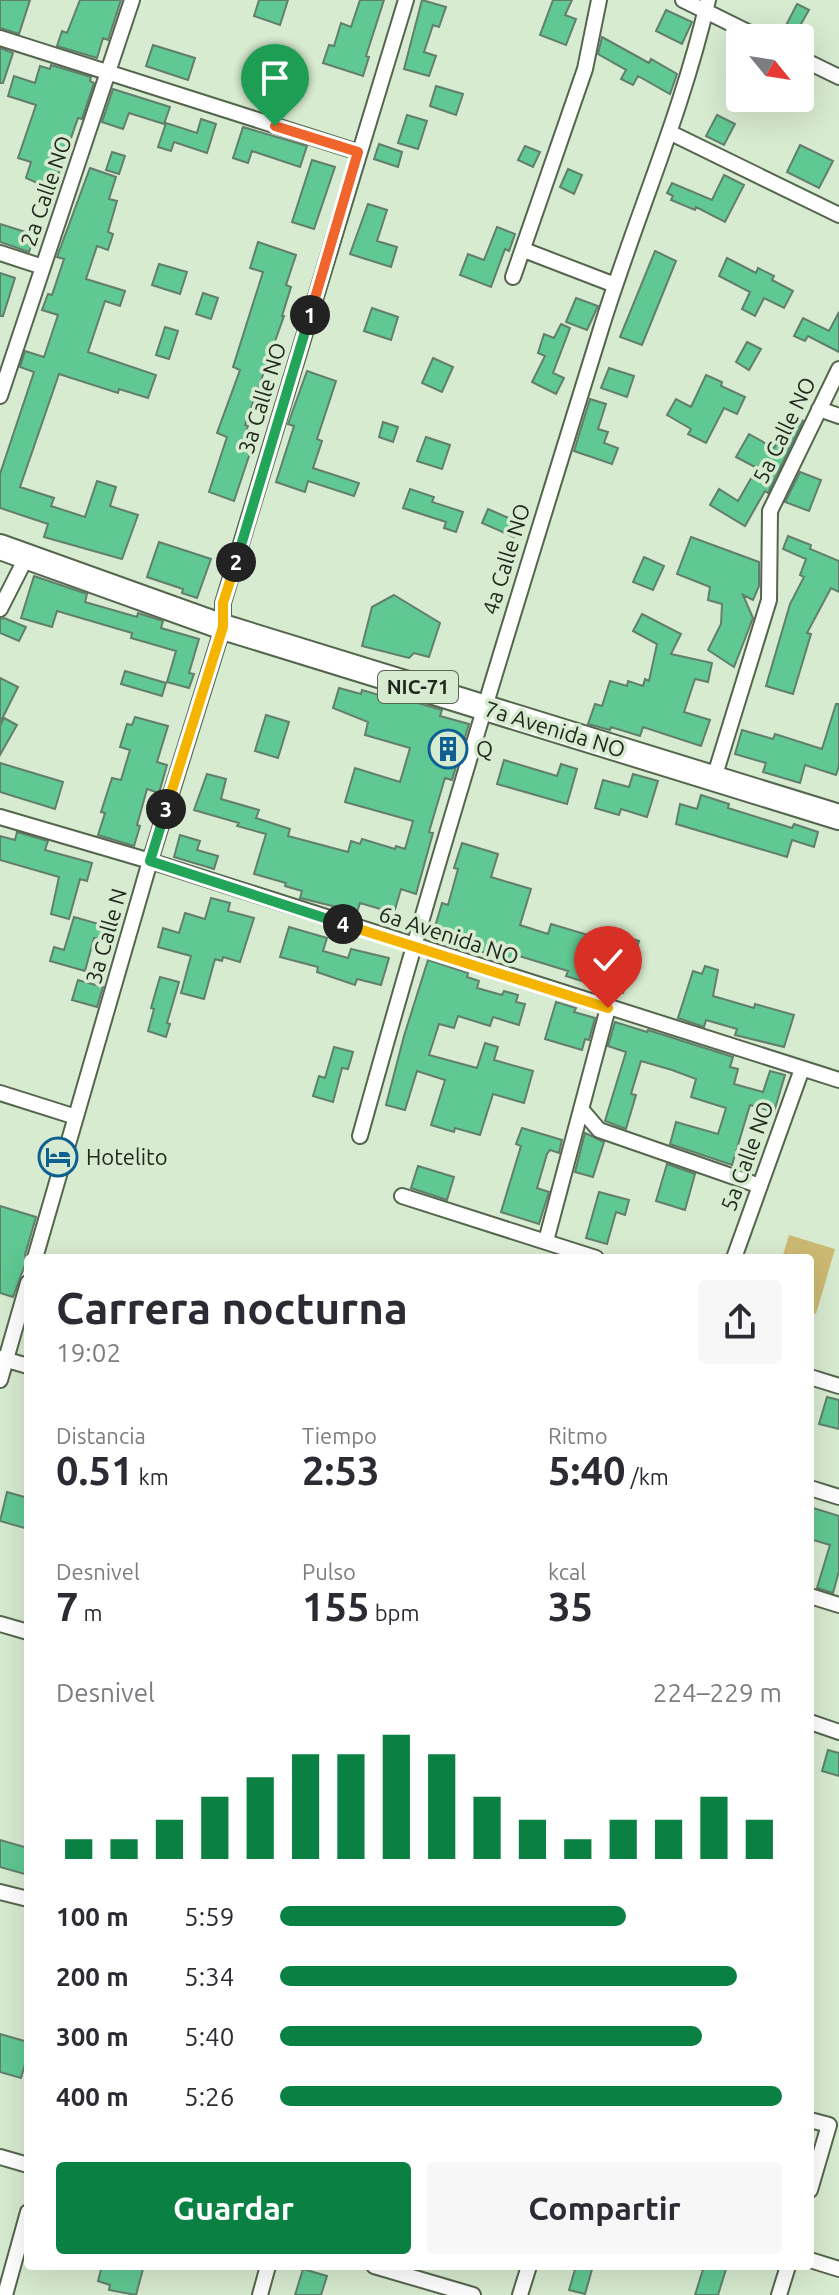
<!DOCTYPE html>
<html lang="es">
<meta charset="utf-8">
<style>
body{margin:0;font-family:Ubuntu,sans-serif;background:#f7f7f7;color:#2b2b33;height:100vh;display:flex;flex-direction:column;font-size:30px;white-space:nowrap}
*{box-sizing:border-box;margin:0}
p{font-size:26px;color:#7c7c81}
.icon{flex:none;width:44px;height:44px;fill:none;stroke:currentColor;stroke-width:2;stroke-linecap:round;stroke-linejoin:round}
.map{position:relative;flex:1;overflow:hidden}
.side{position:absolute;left:24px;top:1254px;width:790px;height:1016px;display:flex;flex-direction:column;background:#fff;border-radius:8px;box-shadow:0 8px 32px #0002}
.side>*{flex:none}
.needle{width:52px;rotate:120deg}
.controls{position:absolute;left:726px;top:24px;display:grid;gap:16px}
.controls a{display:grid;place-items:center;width:88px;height:88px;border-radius:8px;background:#fff;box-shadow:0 8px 32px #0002;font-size:40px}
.pin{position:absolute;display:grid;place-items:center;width:68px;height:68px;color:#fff;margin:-82px -34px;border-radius:50% 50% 50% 0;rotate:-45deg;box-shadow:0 0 8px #0007}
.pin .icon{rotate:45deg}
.km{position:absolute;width:40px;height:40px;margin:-20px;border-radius:50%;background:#222;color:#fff;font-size:22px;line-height:40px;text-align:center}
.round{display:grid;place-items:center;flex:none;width:84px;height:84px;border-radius:8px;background:#f7f7f7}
.overview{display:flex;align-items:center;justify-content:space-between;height:136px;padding:0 32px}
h1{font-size:44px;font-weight:700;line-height:60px}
.stats{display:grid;grid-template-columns:repeat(3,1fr);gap:12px;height:136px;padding:8px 32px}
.stats div{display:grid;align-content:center}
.stats b{font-size:40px;font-weight:700}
.stats small{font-size:22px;font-weight:400}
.stats p{font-size:22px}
.chart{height:224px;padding:16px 32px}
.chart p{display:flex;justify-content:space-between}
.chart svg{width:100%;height:144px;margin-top:8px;stroke:#0b8043;stroke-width:6}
.action{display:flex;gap:16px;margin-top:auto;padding:16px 32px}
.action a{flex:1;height:92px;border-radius:8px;background:#0b8043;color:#fff;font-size:32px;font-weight:700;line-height:92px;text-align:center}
.action a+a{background:#f7f7f7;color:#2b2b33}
ul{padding:0 32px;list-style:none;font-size:26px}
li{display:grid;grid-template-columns:128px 96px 1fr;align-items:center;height:60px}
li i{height:20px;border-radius:10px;background:#0b8043}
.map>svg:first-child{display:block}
</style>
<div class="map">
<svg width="839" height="2295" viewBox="0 0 839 2295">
<rect width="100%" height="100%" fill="#d7ebd0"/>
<path fill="#ccba73" d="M789,1235l46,14 -19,65 -6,-2v-54h-28z"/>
<path fill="#60c892" stroke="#627f6e" stroke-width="2" d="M0,0h30l-11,34 -19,-6z
M80,0h41l-13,40 -5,-2 -6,20 -40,-12 5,-15 5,2z
M259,0h29l-8,25 -26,-9z
M360,0h24l-18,56 3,1 -6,19 -40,-13 6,-18 5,1 7,-23 10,4z
M422,0l24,7 -7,20 -6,-2 -9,27 12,4 -7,20 -25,-7z
M553,0h19l-7,15 11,4 -10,26 -26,-10z
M797,4l12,6 -16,28 -11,-5z
M666,10l26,12 -10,22 -26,-13z
M602,37l47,26 2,-4 26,15 -7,20 -32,-18 -5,9 -12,-6 5,-9 -28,-16z
M153,45l42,13 -7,22 -42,-14z
M0,48l13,5 -10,30h-3z
M268,61l27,8 -13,41 -27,-8z
M51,65l40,12 -1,4 4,2 -12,36 -4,-1 -25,72 -27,-12 5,-16 -13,-4 18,-53 -28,-9 6,-20 21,7 5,-17 10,3z
M436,86l27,8 -7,21 -26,-9z
M113,89l57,18 -6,17 -35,-11 -6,16 -21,-7z
M407,115l20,6 -9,28 -20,-6z
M717,115l18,9 -11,21 -18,-9z
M201,119l15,5 -9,29 -33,-11 -3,9 -13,-4 8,-24 31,10z
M243,127l64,19 -7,21 -48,-16 -4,12 -15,-5z
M379,144l23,8 -4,15 -24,-8z
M800,145l33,16 -14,27 -32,-16z
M525,146l15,6 -7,15 -15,-7z
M112,152l13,4 -6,18 -13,-4z
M312,160l23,7 -21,62 -22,-7z
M90,168l26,9 -7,22 8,2 -9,31 5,2 -5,16 -11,-4 -11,33 39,12 -5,15 -15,-5 -17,51 68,23 -8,23 -29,-9 -1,4 -59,-19 -39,113 34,11 -3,8 34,11 12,-36 19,6 -6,19 28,9 -16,44 -78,-22 4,-13 -48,-16v-34l34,-102 -14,-5 5,-16 19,6 14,-42 -16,-5 6,-16 4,1 12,-36 -7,-2z
M568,169l14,6 -8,19 -14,-7z
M724,175l20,10 -19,37 -29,-15 -1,3 -24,-10 2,-4 -6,-3 5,-10 40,17z
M368,204l19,6 -10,31 20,6 -6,20 -41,-13z
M0,224l35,11 -6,17 -29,-10z
M497,227l18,7 -6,17 -4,-2 -14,38 -31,-12 8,-21 16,6z
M258,242l38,13 -10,30 5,2 -9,29h2l-39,109 3,1 -7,21 10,3 -17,51 -25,-9 18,-55 -10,-4 23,-63 -7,-3 30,-95 -13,-4z
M655,251l21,10 -34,84 -22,-8z
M727,258l29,15 2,-5 16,8 -2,4 21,11 -9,17 -20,-10 -9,18 -13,-7 8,-17 -31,-16z
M159,264l28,8 -7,22 -28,-9z
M0,273l15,5 -12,38h-3z
M203,293l15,5 -7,21 -15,-5z
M576,298l22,8 -11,24 -21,-8z
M372,308l26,9 -7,23 -27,-9z
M839,312v40l-31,-16 -3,5 -11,-5 9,-18 26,13z
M561,324l9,4 -17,45 11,5 -8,16 -24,-12 13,-26 -7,-3 6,-19 10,4z
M165,327l13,4 -9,28 -13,-4z
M747,342l14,7 -12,21 -13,-8z
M433,358l20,9 -11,25 -20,-9z
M609,368l25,8 -7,21 -26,-9z
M307,371l29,10 -19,58 5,2 -9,27 46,15 -5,13 -46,-15 -3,11 -29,-10 18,-56 -6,-2z
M706,375l16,7 -1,4 24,11 -8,17 -13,-6 -18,35 -18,-9 3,-5 -24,-14 9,-16 15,8z
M590,399l16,5 -8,25 10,3 -4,11 14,5 -6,16 -38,-13z
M791,415l12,6 -35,72 -3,-2 -20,35 -35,-21 9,-16 19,12 19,-33 -21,-11 13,-23 25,14z
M383,422l15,5 -5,15 -14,-5z
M426,437l24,8 -8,24 -25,-8z
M800,472l21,8 -12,31 -24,-9z
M410,489l24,8 -2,5 31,10 -7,20 -12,-4 2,-6 -43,-14z
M488,509l32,14 -6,14 -32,-14z
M788,536l23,9 -1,4 29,12v31l-8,-4 -24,45 4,1 -18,60 -27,-8 24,-82 14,-27 -4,-2 6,-16 -23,-10z
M691,537l68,25v24l-6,14 -10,-5 10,23 -19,49 -26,-17 13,-26 1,-20 -14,-4 2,-13 -33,-13z
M159,542l52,17 -14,39 -15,-5 1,-4 -36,-12z
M644,557l20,9 -11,24 -20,-8z
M34,576l53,18 -2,8 52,15 1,-4 25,8 -2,7 38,11 -10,34 5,1 -5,14 -22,-6 9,-31 -45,-13 1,-5 -75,-22 -5,16 -31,-9z
M394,595l46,28 -11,34 -15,-4 -5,5 -47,-12 10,-39z
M642,614l39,20 -10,20 41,9 -4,19 -13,-3 -11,33 26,8 -9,26 -58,-19 -3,9 -29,-9 -1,3 -22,-6 7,-20 7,2 8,-25 17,5 1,-5 15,5 2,-7 4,2 8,-37 -24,-13z
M4,618l22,9 -7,14 -19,-8v-14z
M125,671l41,12 -4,13 -41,-12z
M0,678l18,9 -18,36z
M339,688l22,6 1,-4 41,12 1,-3 38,11 -2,6 29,8 -17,56 -7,-2 -16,54 4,1 -17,61 -15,-5 -7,24 -34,-10 -3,9 -57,-14 2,-7 -17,-5 1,-3 -32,-9 12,-40 -29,-8 2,-3 -45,-13 13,-36 19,5 -5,20 38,11 -3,8 34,11 -2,7 60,16 3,-11 9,3 2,-5 33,10 1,-3 9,3 8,-28 -68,-19 10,-34 45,14 10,-34 -45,-13 3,-13 -35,-14z
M836,704h3v62l-3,9 -31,-10 -5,18 -37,-11 3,-9 -31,-9 7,-24 31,9 2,-5 47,15z
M266,715l23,7 -11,36 -23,-7z
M135,717l33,9 -11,36 10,3 -8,28 -12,-4 -10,36 3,1 -6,20 -36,-11 7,-22 -4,-1 11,-34 9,2 9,-30 -10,-3 7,-23 5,1z
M4,718l13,7 -17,30v-29z
M504,760l53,16 4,-12 16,5 -10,35 -70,-20z
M0,763l63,19 -8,27 -55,-17z
M633,774l25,7 -11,36 -26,-8 -2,6 -24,-7 8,-28 26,7z
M701,795l28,9 -1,4 64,20 2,-4 24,8 -4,15 -22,-7 -5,17 -111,-33 4,-20 17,5z
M17,832l31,9 -3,9 47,13 -5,18 -7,-2 -11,40 -18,-5 8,-37 -59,-17v-24l15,4z
M180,835l20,6 -3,9 21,6 -4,13 -40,-12z
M462,843l36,11 -7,23 40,12 -11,36 28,9 3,-10 47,14 2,-9 39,12 -16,52 -18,-6 -2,5 -13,-4 2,-4 -26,-8 2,-5 -52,-16 -1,6 -40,-11 -1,3 -43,-13 11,-37 6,2 10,-36 -4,-1z
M211,898l19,5 -2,8 26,7 -14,44 -17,-5 -1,4 -7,-2 -11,40 -23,-6 10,-37 -33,-9 5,-19 16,5 6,-20 20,6z
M74,917l39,11 1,2 -4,13 -16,-5 -9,33 -35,-10 4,-14 10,3z
M289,927l38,11 -4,13 25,7 3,-9 38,9 -8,27 -24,-6 -2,6 -38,-13 1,-5 -38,-10z
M428,960l40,13 -1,4 12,4 -2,7 25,7 2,-4 14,4 -2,7 9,2 -6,21 -26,-8 -3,9 -32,-10 -4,12 -15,-4 -10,31 48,13 8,-25 13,4 -4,13 39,11 -9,32 -31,-9 -13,41 -25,-7 -1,4 -23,-7 14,-45 -28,-9 -12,39 -19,-5 18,-69z
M705,966l13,4 -5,26 41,12 1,-4 39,11 -10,32 -49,-12 2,-6 -31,-9 -2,7 -26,-9 15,-47 9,3z
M160,977l19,5 -12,41 3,1 -4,13 -18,-6 6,-22 -3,-1z
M78,980l25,7 -6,20 -25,-7z
M556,1002l20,6 -2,4 21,6 -6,22 -4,-1 -3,11 -37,-11z
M615,1022l32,10 1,-2 85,27 -3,10 8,2 -4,15 29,8 7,-21 15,4 -11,37 -24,-7 -18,60 -62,-21 6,-22 42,12 8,-26 -35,-11 5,-18 -24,-9 -31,-9 -10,33 5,1 -10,34 -21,-8 21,-69 -18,-6z
M334,1047l19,5 -5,17 -6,-1 -9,34 -20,-6 6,-20 6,2z
M522,1128l40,12 -3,13 -9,-3 -3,4 -10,34 12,4 -10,32 -38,-12 20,-66 -5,-2z
M585,1133l19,9 -11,35 -18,-5z
M667,1164l28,10 -10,36 -29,-9z
M418,1166l36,11 -7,23 -36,-12z
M599,1192l30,8 -4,15 -9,-3 -9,32 -21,-6z
M0,1206l36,11 -11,38 1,7 -13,35 -13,-4z
M827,1397l12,3v29l-20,-5z
M7,1492l21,6v31l-28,-8z
M810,1507l29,9v55l-6,22 -16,-5 13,-43 -20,-6z
M828,1750l11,3v23l-17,-5z
M0,1840l28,8v27l-28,-8z
M0,2034l28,8v12l-7,24 -21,-6z
M102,2266h30l11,3 -7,26 -27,-5 1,-5 -12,-4z
M576,2266h17l-8,28 -16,-4z
M704,2266h23l-9,29h-23z
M303,2269l24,7 -6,19h-26z"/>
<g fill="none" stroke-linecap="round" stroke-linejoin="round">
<defs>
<path id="street" d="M683,0l77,38
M0,38l358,114
M800,58l39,19
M671,133l168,82
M524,250l91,35
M0,253l43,14
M513,277l72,-208 14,-69
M0,396l132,-396
M819,409l20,7
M0,609l27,-53
M714,778l55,-178 1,-89 69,-142
M0,817l150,44 689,219
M0,1093l76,24
M581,1109l18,21 161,56
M360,1136c75,-270 157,-536 240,-804 34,-111 82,-218 108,-332
M402,1196l194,62
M546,1241l62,-233
M35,1258l115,-397 73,-234v-24l183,-603
M734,1258l68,-189
M0,1358l28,8
M810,1377l29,9
M0,1380l28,-97
M810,1488l29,9
M810,1596l29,9
M0,1624l28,8
M810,1722l29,10
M0,1892l28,7
M810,2120l19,5 -19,65
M0,2157l28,8
M810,2260l29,9
M374,2266l99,29
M5,2295l23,-83
M260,2295l8,-29
M520,2295l9,-29
M779,2295l9,-29"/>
<path id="highway" d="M0,547l223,80 616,190"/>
</defs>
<use href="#street" stroke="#55664e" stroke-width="18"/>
<use href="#highway" stroke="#55664e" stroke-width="28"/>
<use href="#street" stroke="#fff" stroke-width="14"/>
<use href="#highway" stroke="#fff" stroke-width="24"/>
</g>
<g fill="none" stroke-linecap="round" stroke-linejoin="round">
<defs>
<path id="split-1" d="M275,126l83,26 -48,163"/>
<path id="split-2" d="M236,562l74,-247"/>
<path id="split-3" d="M166,809l57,-182v-24l13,-41"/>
<path id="split-4" d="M166,809l-16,52 193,63"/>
<path id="split-5" d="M343,924l265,84"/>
</defs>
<use href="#split-1" stroke="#fff" stroke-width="16"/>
<use href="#split-2" stroke="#fff" stroke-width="16"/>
<use href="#split-3" stroke="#fff" stroke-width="16"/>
<use href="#split-4" stroke="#fff" stroke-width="16"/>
<use href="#split-5" stroke="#fff" stroke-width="16"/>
<use href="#split-1" stroke="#f0652b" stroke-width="10"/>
<use href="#split-2" stroke="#22a559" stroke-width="10"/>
<use href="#split-3" stroke="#f5b400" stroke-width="10"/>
<use href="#split-4" stroke="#22a559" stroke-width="10"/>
<use href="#split-5" stroke="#f5b400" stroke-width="10"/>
</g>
<defs>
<symbol id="building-ring" viewBox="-11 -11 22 22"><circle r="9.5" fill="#d7ebd0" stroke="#0f6092" stroke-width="1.5"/><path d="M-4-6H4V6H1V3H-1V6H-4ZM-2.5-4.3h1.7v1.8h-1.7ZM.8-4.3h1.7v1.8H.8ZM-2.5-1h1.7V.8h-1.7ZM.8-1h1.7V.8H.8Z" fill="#0f6092"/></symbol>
<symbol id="hotel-ring" viewBox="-11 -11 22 22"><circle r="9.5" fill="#d7ebd0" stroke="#0f6092" stroke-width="1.5"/><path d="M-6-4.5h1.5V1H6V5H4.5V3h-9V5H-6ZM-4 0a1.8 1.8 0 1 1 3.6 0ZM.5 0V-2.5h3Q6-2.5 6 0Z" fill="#0f6092"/></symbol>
</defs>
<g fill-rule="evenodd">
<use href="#building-ring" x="426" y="727" width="44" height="44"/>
<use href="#hotel-ring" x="36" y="1135" width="44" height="44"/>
</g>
<g text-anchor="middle" stroke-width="7" stroke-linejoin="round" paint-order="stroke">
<rect fill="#d7ebd0" stroke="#586353" stroke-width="2" x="378" y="671" width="80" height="32" rx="6"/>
<g font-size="20" font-weight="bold" fill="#21291e">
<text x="418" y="694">NIC-71</text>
</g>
<g font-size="22" fill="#21291e" stroke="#d7ebd0">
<text transform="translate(46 191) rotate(-71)" y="8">2a Calle NO</text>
<text transform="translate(262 398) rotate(-73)" y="8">3a Calle NO</text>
<text transform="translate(784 430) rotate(-64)" y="8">5a Calle NO</text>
<text transform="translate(506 559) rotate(-73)" y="8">4a Calle NO</text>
<text transform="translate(555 729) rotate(17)" y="8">7a Avenida NO</text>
<text transform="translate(449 935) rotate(18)" y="8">6a Avenida NO</text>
<text transform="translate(106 936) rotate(-74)" y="8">3a Calle N</text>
<text transform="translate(747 1156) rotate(-70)" y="8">5a Calle NO</text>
</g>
<g font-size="22" fill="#21291e" stroke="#d7ebd0" text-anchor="start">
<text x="476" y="757">Q</text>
<text x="86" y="1165">Hotelito</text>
</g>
</g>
</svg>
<div class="controls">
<a><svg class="needle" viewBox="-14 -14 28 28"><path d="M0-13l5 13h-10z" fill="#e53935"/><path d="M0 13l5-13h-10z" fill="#7c7c81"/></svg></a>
</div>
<div class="pin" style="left:275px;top:126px;background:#1e9e55"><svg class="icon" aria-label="arrive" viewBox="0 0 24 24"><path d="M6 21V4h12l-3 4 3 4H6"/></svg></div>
<div class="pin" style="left:608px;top:1008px;background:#d93025"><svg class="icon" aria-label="check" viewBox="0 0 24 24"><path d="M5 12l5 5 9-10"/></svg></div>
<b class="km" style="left:310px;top:315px">1</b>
<b class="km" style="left:236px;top:562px">2</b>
<b class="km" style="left:166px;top:809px">3</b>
<b class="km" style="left:343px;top:924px">4</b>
<section class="side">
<div class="overview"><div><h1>Carrera nocturna</h1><p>19:02</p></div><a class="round"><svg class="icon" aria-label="share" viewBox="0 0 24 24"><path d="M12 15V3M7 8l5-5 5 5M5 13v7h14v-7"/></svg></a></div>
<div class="stats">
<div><p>Distancia</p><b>0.51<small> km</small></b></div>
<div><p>Tiempo</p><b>2:53</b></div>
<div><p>Ritmo</p><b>5:40<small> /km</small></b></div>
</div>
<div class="stats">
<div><p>Desnivel</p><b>7<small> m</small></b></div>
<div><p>Pulso</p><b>155<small> bpm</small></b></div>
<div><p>kcal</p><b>35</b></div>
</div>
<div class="chart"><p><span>Desnivel</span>224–229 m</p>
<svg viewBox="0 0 160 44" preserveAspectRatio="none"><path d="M5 44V38M15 44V38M25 44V32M35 44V25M45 44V19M55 44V12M65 44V12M75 44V6M85 44V12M95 44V25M105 44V32M115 44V38M125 44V32M135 44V32M145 44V25M155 44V32"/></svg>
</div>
<ul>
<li><b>100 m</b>5:59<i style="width:69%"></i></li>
<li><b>200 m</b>5:34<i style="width:91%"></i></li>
<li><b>300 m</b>5:40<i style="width:84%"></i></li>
<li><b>400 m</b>5:26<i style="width:100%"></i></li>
</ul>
<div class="action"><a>Guardar</a><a>Compartir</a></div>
</section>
</div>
